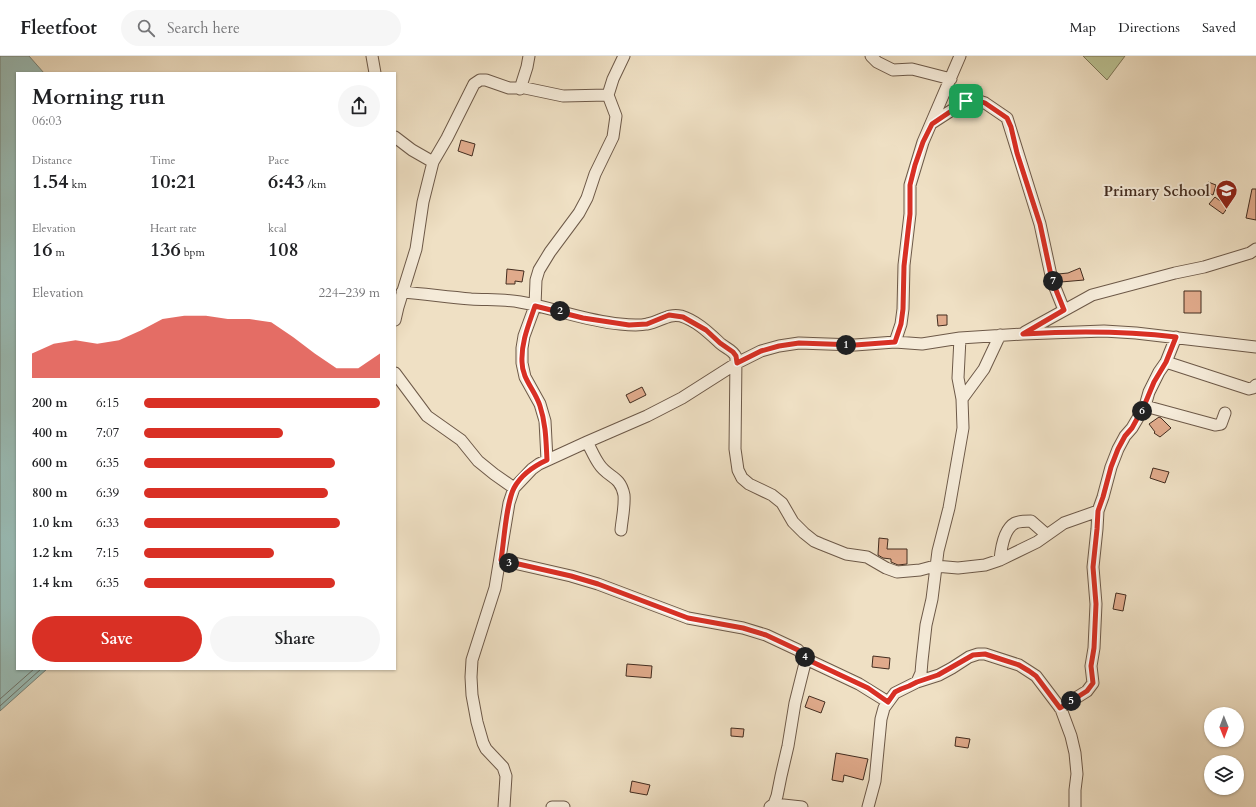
<!DOCTYPE html>
<meta charset="utf-8">
<style>
body{margin:0;font-family:Cardo,serif;background:#f6f6f6;color:#202124;height:100vh;display:flex;flex-direction:column;font-size:15px;white-space:nowrap}
*{box-sizing:border-box;margin:0}
p{font-size:13px;color:#757577}
.icon{flex:none;width:22px;height:22px;fill:none;stroke:currentColor;stroke-width:2;stroke-linecap:round;stroke-linejoin:round}
.map{position:relative;flex:1;overflow:hidden}
.drawer{position:absolute;left:16px;top:16px;width:380px;height:598px;display:flex;flex-direction:column;background:#fff;border-radius:0px;box-shadow:0 1px 3px #0004}
.drawer>*{flex:none}
.needle{width:26px;rotate:179deg}
.fabs{position:absolute;left:1204px;top:651px;display:grid;gap:8px}
.fabs a{display:grid;place-items:center;width:40px;height:40px;border-radius:50%;background:#fff;box-shadow:0 1px 3px #0004;font-size:20px}
.pin{position:absolute;display:grid;place-items:center;width:34px;height:34px;color:#fff;margin:-17px;border-radius:8px;box-shadow:0 2px 6px #0006}
.km{position:absolute;width:20px;height:20px;margin:-10px;border-radius:50%;background:#222;color:#fff;font-size:11px;line-height:20px;text-align:center}
.round{display:grid;place-items:center;flex:none;width:42px;height:42px;border-radius:21px;background:#f6f6f6}
.headline{display:flex;align-items:center;justify-content:space-between;height:68px;padding:0 16px}
h1{font-size:22px;font-weight:600;line-height:30px}
.stats{display:grid;grid-template-columns:repeat(3,1fr);gap:6px;height:68px;padding:4px 16px}
.stats div{display:grid;align-content:center}
.stats b{font-size:20px;font-weight:600}
.stats small{font-size:11px;font-weight:400}
.stats p{font-size:11px}
.chart{height:112px;padding:8px 16px}
.chart p{display:flex;justify-content:space-between}
.chart svg{width:100%;height:72px;margin-top:4px;fill:#d93025;opacity:.7}
.action{display:flex;gap:8px;margin-top:auto;padding:8px 16px}
.action a{flex:1;height:46px;border-radius:24px;background:#d93025;color:#fff;font-size:16px;font-weight:600;line-height:46px;text-align:center}
.action a+a{background:#f6f6f6;color:#202124}
ul{padding:0 16px;list-style:none;font-size:13px}
li{display:grid;grid-template-columns:64px 48px 1fr;align-items:center;height:30px}
li i{height:10px;border-radius:5px;background:#d93025}
header{display:flex;align-items:center;gap:24px;box-sizing:border-box;height:56px;padding:0 20px;background:#fff;border-bottom:1px solid #e0e0e0}
header strong{font-size:19px}
nav{display:flex;gap:22px;margin-inline-start:auto;font-size:14px}
.search{width:280px;height:36px;background:#f6f6f6;display:flex;align-items:center;gap:10px;box-sizing:border-box;padding:0 14px;border-radius:22px;color:#757577;font-size:15px}
.map>svg:first-child{display:block}
</style>
<header>
<strong>Fleetfoot</strong>
<div class="search"><svg class="icon" aria-label="search" viewBox="0 0 24 24"><circle cx="10" cy="10" r="6"/><path d="M15 15l6 6"/></svg>Search here</div>
<nav><a>Map</a><a>Directions</a><a>Saved</a></nav>
</header>
<div class="map">
<svg width="1256" height="751" viewBox="0 0 1256 751">
<rect width="100%" height="100%" fill="#efe0c4"/>
<filter id="stains"><feTurbulence type="fractalNoise" baseFrequency=".005" numOctaves="4"/><feColorMatrix values="0 0 0 0 .2 0 0 0 0 .09 0 0 0 0 .02 0 0 0 .5 -.17"/></filter>
<radialGradient id="worn" r=".72"><stop offset=".6" stop-color="#630" stop-opacity="0"/><stop offset="1" stop-color="#630" stop-opacity=".3"/></radialGradient>
<path fill="#bbc293" stroke="#7e7759" d="M1083,0h42l-18,24z"/>
<path fill="#9abdb7" stroke="#77837a" d="M0,0h29l15,17h-27v596h30l-47,42z"/>
<g fill="none" stroke-linecap="round" stroke-linejoin="round">
<path stroke="#6e746b" stroke-width="1" d="M0,643l34,-30
M0,650l41,-37"/>
</g>
<path fill="#e0aa8b" stroke="#422c1f" d="M461,84l14,4 -3,12 -14,-5z
M1208,126l8,3 -3,10 -8,-3z
M1252,133h4v31l-10,-2z
M1215,141l13,10 -5,7 -14,-10z
M1080,212l4,12 -23,2 -3,-8 10,-1z
M507,213l17,2 -2,11 -7,-1v3h-9z
M1184,235h17v22h-17z
M937,259h10v10l-9,1z
M642,331l4,8 -16,8 -4,-8z
M1159,361l2,1 10,10 -11,9 -6,-4 1,-1 -6,-8z
M1153,412l16,4 -4,11 -15,-5z
M879,482l9,1 -1,10h20v15l-9,1 -7,-3v-3l-8,-1 -5,-3z
M1116,537l10,2 -3,16 -10,-2z
M873,600l17,2 -1,11 -17,-2z
M627,608l25,2 -1,12 -25,-2z
M809,640l16,6 -4,11 -16,-6z
M731,672l13,1 -1,8 -12,-1z
M956,681l14,2 -2,9 -13,-2z
M836,697l32,6 -5,21 -19,-5 -1,7 -11,-2z
M632,725l18,4 -3,10 -17,-3z"/>
<g fill="none" stroke-linecap="round" stroke-linejoin="round">
<defs>
<path id="street" d="M372,0l3,17
M871,0l6,6 16,8 19,-1 39,10
M520,33l7,-22 2,-11
M932,67l34,-22 10,-1 9,3 22,15 33,106 12,56 12,30
M395,81l17,13 21,12
M402,236c23,2 46,5 69,7 16,1 33,0 49,3 34,6 65,19 100,22 9,1 18,2 27,0 13,-2 21,-11 34,-8 16,5 28,17 40,28 6,5 12,6 15,13l-1,92 3,21 4,8 7,6 23,11 10,8 11,19 11,11 10,8 7,3 25,10 21,3 19,11 11,4 23,-2 15,-4 23,2 27,-3 15,-5 37,-18 27,-19 34,-12
M395,264l3,-13 18,-58 7,-47 10,-40 14,-24 27,-54 6,-4h6l23,8h16l38,8 45,-1
M1025,276l67,-37 83,-22 29,-6 46,-14 6,-4
M895,286l6,-18 2,-15 1,-44 6,-51v-29l13,-43 37,-86
M1166,306l83,27 4,-1 3,-3
M395,317l32,43 34,24 17,21 16,13 20,14
M962,343l22,-30 16,-34
M1145,350l70,19 6,-1 4,-11
M587,386c4,7 7,15 12,22 9,14 21,11 25,31 1,11 -2,24 -3,35
M547,404l-2,-39 -5,-17 -15,-27 -3,-14v-15l2,-12 11,-30 1,-26 3,-10 11,-18 29,-39 8,-15 8,-24 18,-37 3,-21 -8,-21 5,-16 11,-23
M501,504l70,16 27,8 90,34 55,10 23,7 32,15 8,9 53,25 29,18
M1000,504c1,-11 4,-31 15,-37 5,-2 11,-2 16,-2l16,14
M917,626l22,-7 13,-7 17,-11 9,-3h7l34,11 17,11 25,33 10,27 4,17 2,21 -2,16v17
M1060,652l27,-17 6,-8 -2,-17 3,-18 2,-44 -3,-37 4,-38 1,-18 5,-14 8,-30 7,-18 7,-13 7,-8 13,-22 4,-14 10,-20 7,-10 10,-25
M774,748l28,3
M504,751l2,-31 -3,-9 -17,-18 -3,-6 -6,-21 -5,-27 -1,-18 1,-17 23,-72 14,-85 5,-15 18,-19 7,-5 48,-22 60,-26 35,-18 55,-35 24,-12 18,-5 20,-3 56,2 40,-3 27,2 38,-6 63,-4 81,-3 32,2 120,14
M552,751h12
M770,751l4,-3 3,-8 4,-20 7,-30 7,-43 11,-44
M868,751l7,-26 6,-62 3,-11 11,-15 22,-11 4,-9 1,-12 4,-36 6,-26 6,-48 11,-43 14,-80 -1,-29 -4,-21 2,-40"/>
</defs>
<use href="#street" stroke="#6d5948" stroke-width="13"/>
<use href="#street" stroke="#f5ebd9" stroke-width="11"/>
</g>
<g fill="none" stroke-linecap="round" stroke-linejoin="round">
<defs>
<path id="route" d="M976,44l9,3 22,15 4,9 6,26 23,71 12,56 12,30 -41,24c51,-3 102,-3 153,3l-10,25 -12,20 -10,24 -12,22 -7,8 -7,13 -7,18 -8,30 -5,14 -1,18 -4,38 3,37 -2,44 -3,18 2,17 -6,8 -27,17 -24,-32 -7,-5 -10,-6 -34,-11 -12,1 -35,20 -21,7 -8,4 -8,3 -6,3 -7,10 -20,-14 -62,-29 -8,-9 -32,-15 -23,-7 -55,-10 -90,-34 -27,-8 -70,-16c3,-18 5,-57 13,-72 7,-13 20,-22 33,-28 -1,-18 -1,-36 -7,-54 -5,-16 -18,-27 -18,-44 -1,-20 7,-38 13,-56l48,12 46,7 18,-1 22,-9 14,2 23,13 14,13 13,9 3,4 1,7 24,-12 18,-5 20,-3 56,2 40,-3 6,-18 2,-15 1,-43 6,-52v-29l5,-20 8,-23 9,-18 34,-23z"/>
</defs>
<use href="#route" stroke="#fff" stroke-width="8"/>
<use href="#route" stroke="#d93025" stroke-width="5"/>
</g>
<defs>
<symbol id="school-pin" viewBox="-11 -11 22 30"><path d="M0 17L-7.5 6A9.5 9.5 0 1 1 7.5 6Z" fill="#8f2418" stroke="#f5ebd9"/><path d="M0-5L7-2L0 1L-7-2ZM-4 1L0 2.5L4 1V4Q0 6-4 4Z" fill="#fff"/></symbol>
</defs>
<g fill-rule="evenodd">
<use href="#school-pin" x="1214" y="122" width="25" height="34"/>
</g>
<g text-anchor="middle" stroke-width="4" stroke-linejoin="round" paint-order="stroke">
<g font-size="15" font-weight="bold" fill="#422c1f" stroke="#f5ebd9" text-anchor="end">
<text x="1210" y="140">Primary School</text>
</g>
</g>
<rect width="100%" height="100%" filter="url(#stains)"/>
<rect width="100%" height="100%" fill="url(#worn)"/>
</svg>
<div class="fabs">
<a><svg class="needle" viewBox="-14 -14 28 28"><path d="M0-13l5 13h-10z" fill="#e53935"/><path d="M0 13l5-13h-10z" fill="#757577"/></svg></a>
<a><svg class="icon" aria-label="layers" viewBox="0 0 24 24"><path d="M12 4l9 5-9 5-9-5zM3 14l9 5 9-5"/></svg></a>
</div>
<div class="pin" style="left:966px;top:45px;background:#1e9e55"><svg class="icon" aria-label="arrive" viewBox="0 0 24 24"><path d="M6 21V4h12l-3 4 3 4H6"/></svg></div>
<b class="km" style="left:846px;top:289px">1</b>
<b class="km" style="left:560px;top:255px">2</b>
<b class="km" style="left:509px;top:507px">3</b>
<b class="km" style="left:805px;top:601px">4</b>
<b class="km" style="left:1071px;top:645px">5</b>
<b class="km" style="left:1142px;top:355px">6</b>
<b class="km" style="left:1053px;top:225px">7</b>
<section class="drawer">
<div class="headline"><div><h1>Morning run</h1><p>06:03</p></div><a class="round"><svg class="icon" aria-label="share" viewBox="0 0 24 24"><path d="M12 15V3M7 8l5-5 5 5M5 13v7h14v-7"/></svg></a></div>
<div class="stats">
<div><p>Distance</p><b>1.54<small> km</small></b></div>
<div><p>Time</p><b>10:21</b></div>
<div><p>Pace</p><b>6:43<small> /km</small></b></div>
</div>
<div class="stats">
<div><p>Elevation</p><b>16<small> m</small></b></div>
<div><p>Heart rate</p><b>136<small> bpm</small></b></div>
<div><p>kcal</p><b>108</b></div>
</div>
<div class="chart"><p><span>Elevation</span>224–239 m</p>
<svg viewBox="0 0 160 44" preserveAspectRatio="none"><path d="M0 44V29L10 23L20 21L30 23L40 21L50 15L60 8L70 6L80 6L90 8L100 8L110 10L120 19L130 29L140 38L150 38L160 29V44z"/></svg>
</div>
<ul>
<li><b>200 m</b>6:15<i style="width:100%"></i></li>
<li><b>400 m</b>7:07<i style="width:59%"></i></li>
<li><b>600 m</b>6:35<i style="width:81%"></i></li>
<li><b>800 m</b>6:39<i style="width:78%"></i></li>
<li><b>1.0 km</b>6:33<i style="width:83%"></i></li>
<li><b>1.2 km</b>7:15<i style="width:55%"></i></li>
<li><b>1.4 km</b>6:35<i style="width:81%"></i></li>
</ul>
<div class="action"><a>Save</a><a>Share</a></div>
</section>
</div>
